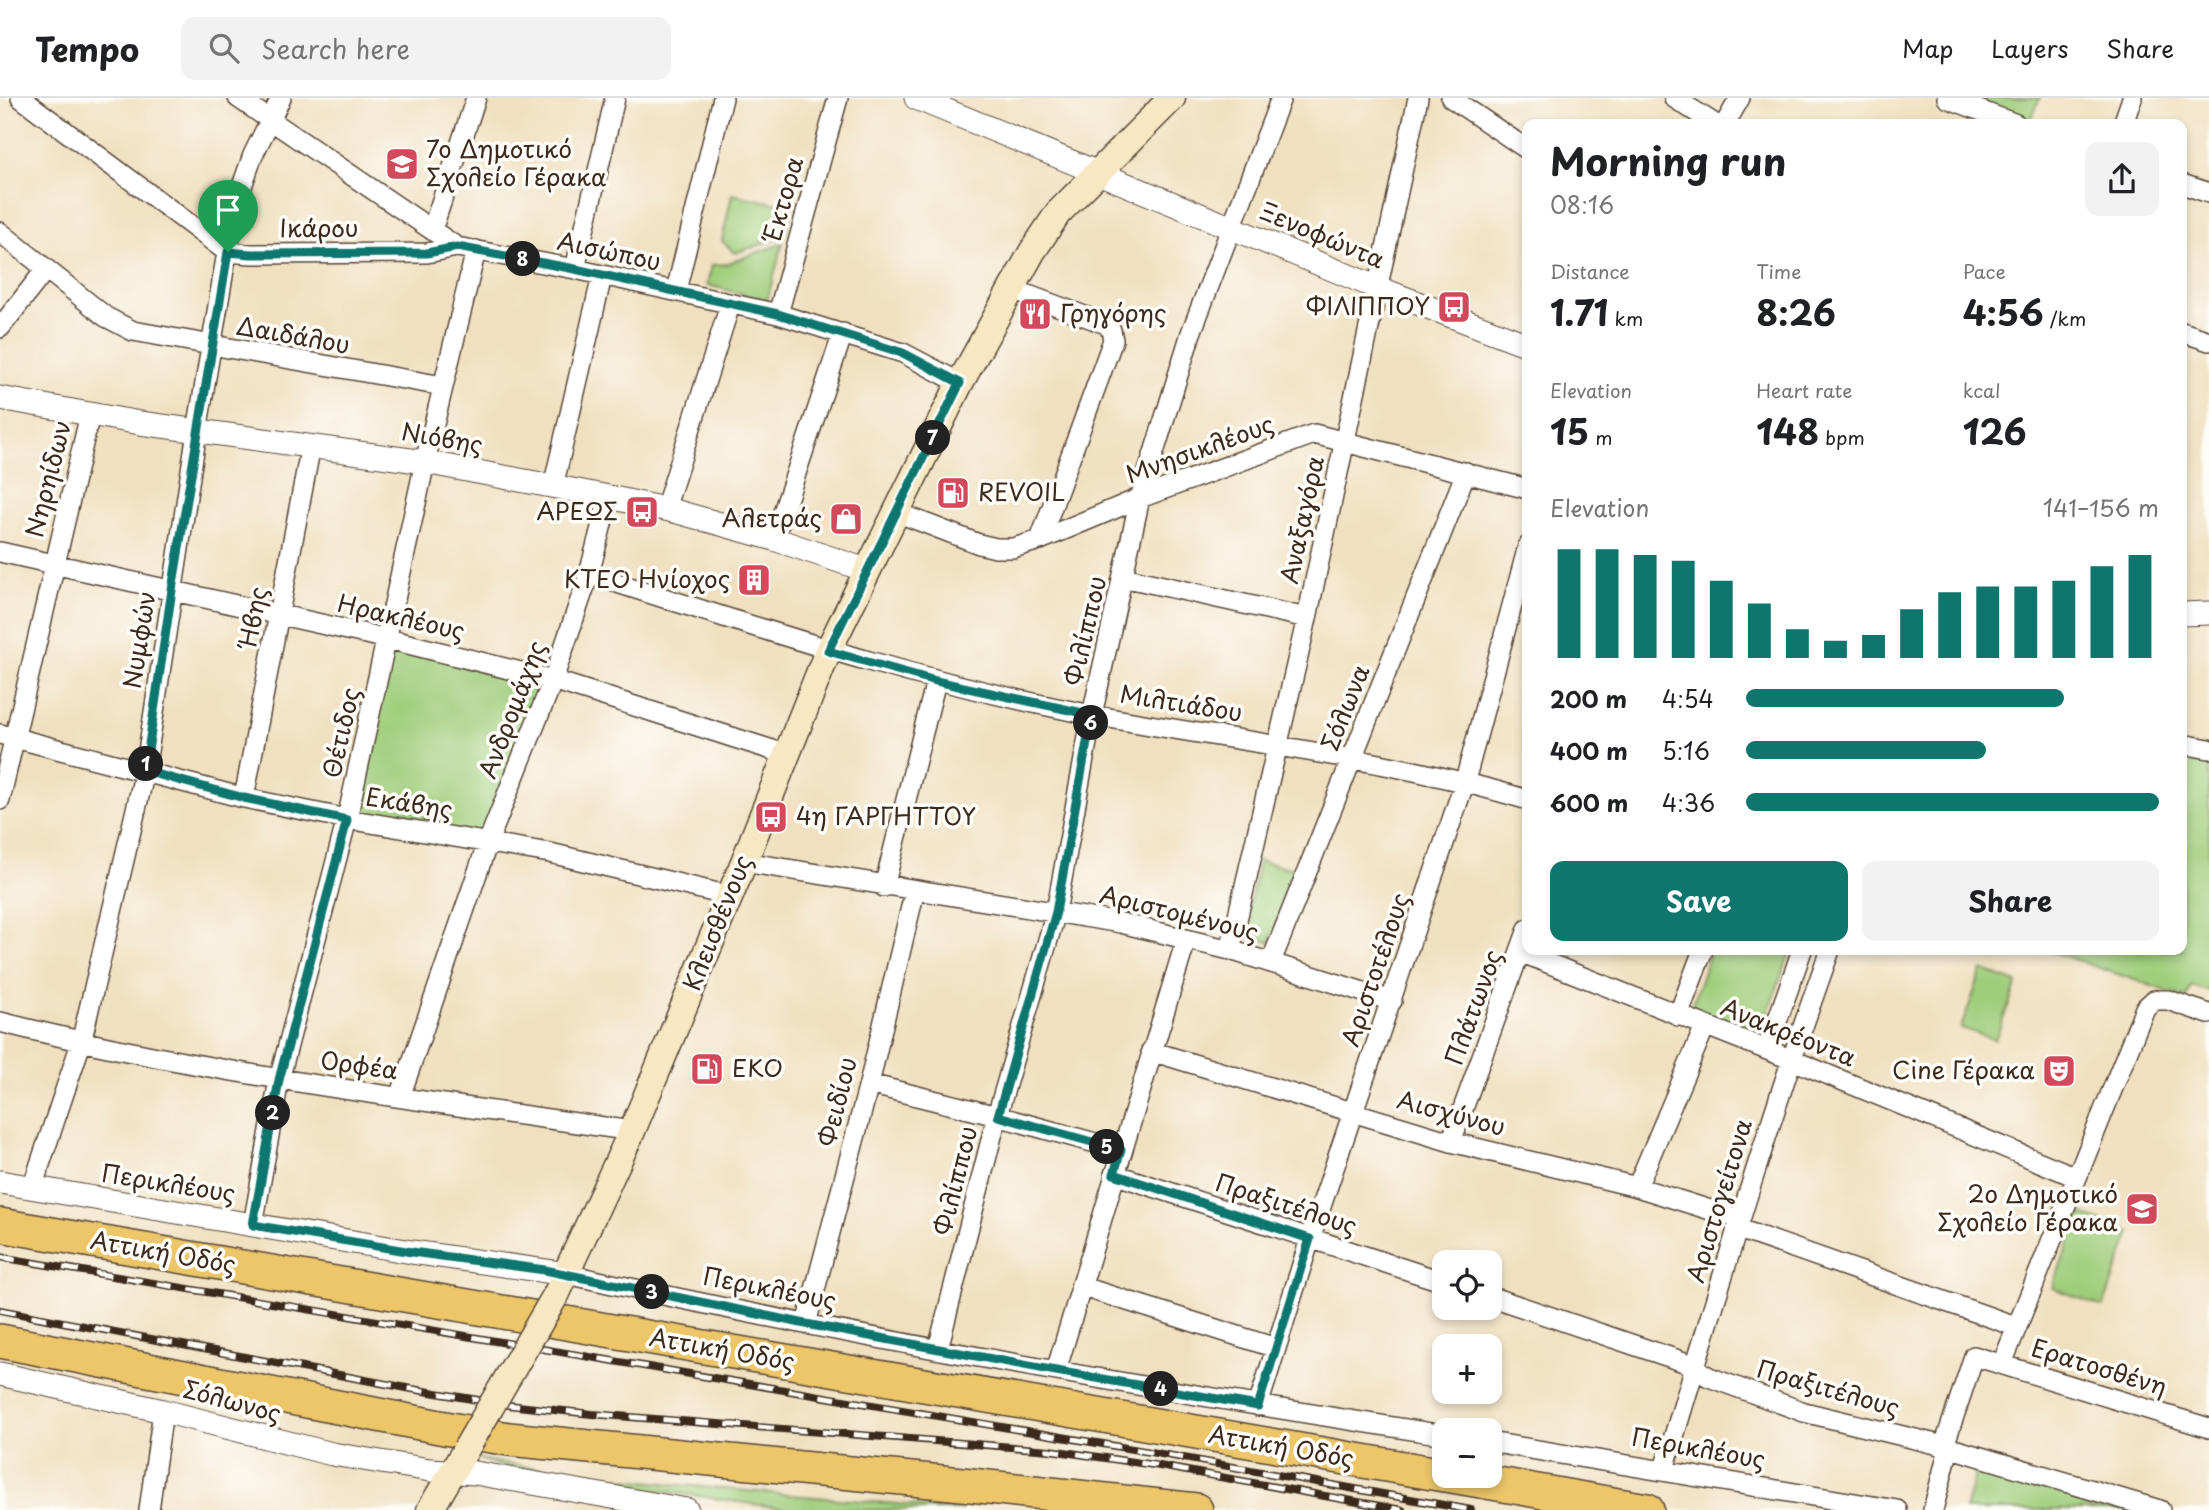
<!DOCTYPE html>
<meta charset="utf-8">
<style>
body{margin:0;font-family:"Playpen Sans",sans-serif;background:#f2f2f2;color:#202124;height:100vh;display:flex;flex-direction:column;font-size:26px;white-space:nowrap}
*{box-sizing:border-box;margin:0}
p{font-size:23px;color:#757577}
.icon{flex:none;width:38px;height:38px;fill:none;stroke:currentColor;stroke-width:2;stroke-linecap:round;stroke-linejoin:round}
.map{position:relative;flex:1;overflow:hidden}
.side{position:absolute;left:1522px;top:21px;width:665px;height:836px;display:flex;flex-direction:column;background:#fff;border-radius:14px;box-shadow:0 4px 10px #0003}
.side>*{flex:none}
.fabs{position:absolute;left:1432px;top:1152px;display:grid;gap:14px}
.fabs a{display:grid;place-items:center;width:70px;height:70px;border-radius:14px;background:#fff;box-shadow:0 4px 10px #0003;font-size:35px}
.pin{position:absolute;display:grid;place-items:center;width:60px;height:60px;color:#fff;margin:-72px -30px;border-radius:50% 50% 50% 0;rotate:-45deg;box-shadow:0 0 7px #0007}
.pin .icon{rotate:45deg}
.km{position:absolute;width:35px;height:35px;margin:-18px;border-radius:50%;background:#222;color:#fff;font-size:19px;line-height:35px;text-align:center}
.round{display:grid;place-items:center;flex:none;width:74px;height:74px;border-radius:14px;background:#f2f2f2}
.summary{display:flex;align-items:center;justify-content:space-between;height:119px;padding:0 28px}
h1{font-size:38px;font-weight:700;line-height:52px}
.figures{display:grid;grid-template-columns:repeat(3,1fr);gap:10px;height:119px;padding:7px 28px}
.figures div{display:grid;align-content:center}
.figures b{font-size:35px;font-weight:700}
.figures small{font-size:19px;font-weight:400}
.figures p{font-size:19px}
.chart{height:196px;padding:14px 28px}
.chart p{display:flex;justify-content:space-between}
.chart svg{width:100%;height:126px;margin-top:7px;stroke:#0f766e;stroke-width:6}
.primary-button{display:flex;gap:14px;margin-top:auto;padding:14px 28px}
.primary-button a{flex:1;height:80px;border-radius:14px;background:#0f766e;color:#fff;font-size:28px;font-weight:700;line-height:80px;text-align:center}
.primary-button a+a{background:#f2f2f2;color:#202124}
ul{padding:0 28px;list-style:none;font-size:23px}
li{display:grid;grid-template-columns:112px 84px 1fr;align-items:center;height:52px}
li i{height:18px;border-radius:9px;background:#0f766e}
header{display:flex;align-items:center;gap:42px;box-sizing:border-box;height:98px;padding:0 35px;background:#fff;border-bottom:2px solid #e0e0e0}
header strong{font-size:33px}
nav{display:flex;gap:38px;margin-inline-start:auto;font-size:24px}
.search{width:490px;height:63px;background:#f2f2f2;display:flex;align-items:center;gap:18px;box-sizing:border-box;padding:0 24px;border-radius:14px;color:#757577;font-size:26px}
.map>svg:first-child{display:block}
</style>
<header>
<strong>Tempo</strong>
<div class="search"><svg class="icon" aria-label="search" viewBox="0 0 24 24"><circle cx="10" cy="10" r="6"/><path d="M15 15l6 6"/></svg>Search here</div>
<nav><a>Map</a><a>Layers</a><a>Share</a></nav>
</header>
<div class="map">
<svg width="2209" height="1412" viewBox="0 0 2209 1412">
<rect width="100%" height="100%" fill="#fdfcf7"/>
<filter id="ink" filterUnits="userSpaceOnUse"><feTurbulence type="fractalNoise" baseFrequency=".0143" numOctaves="2"/><feDisplacementMap in="SourceGraphic" scale="14" xChannelSelector="R" yChannelSelector="G"/><feConvolveMatrix kernelMatrix="1 2 1 2 8 2 1 2 1" color-interpolation-filters="sRGB"/></filter>
<filter id="wash" filterUnits="userSpaceOnUse"><feTurbulence type="fractalNoise" baseFrequency=".00686" numOctaves="4" result="noise"/><feDisplacementMap in="SourceGraphic" scale="28" xChannelSelector="R" yChannelSelector="G"/><feGaussianBlur stdDeviation="1.57" result="paint"/><feColorMatrix in="noise" values="0 0 0 0 0 0 0 0 0 0 0 0 0 0 0 0 0 1.4 0 .05"/><feComposite in="paint" operator="in"/></filter>
<g filter="url(#wash)">
<rect width="100%" height="100%" fill="#f0e0c0"/>
<path fill="#9fcd7a" stroke="#6d7c4c" stroke-width="2" d="M1970,0h70l-10,24z
M732,96l60,13 -7,29 -50,17 -13,-12z
M783,145l-16,57 -60,-15 5,-20 14,-1z
M388,541l165,41 -65,162 -141,-23z
M2182,650l27,4v240l-18,-7 -4,13 -140,-48h135z
M1259,763l40,9 -29,72 -27,-7z
M1711,852h80l-31,84 -4,1 -62,-23 -3,-3z
M1982,872l35,13 -22,57 -34,-12z
M2080,1115l51,19 -28,75 -51,-19z
M479,1361c159,27 322,35 483,51h-168l-288,-42z
M1978,1366l152,46h-165z"/>
</g>
<g filter="url(#ink)">
<g fill="none" stroke-linecap="round" stroke-linejoin="round">
<defs>
<path id="minor" d="M21,0l206,154 24,2 176,-1 30,-6
M238,0l219,149 118,22 203,45 125,39 57,30
M1451,0l77,52
M1674,0l41,26
M1947,0l69,26
M1725,26l15,-26
M2123,26l9,-26
M2182,86l27,9
M432,132l44,-132
M0,134l106,85 27,14 310,55
M575,171l40,-171
M1012,191l94,35 5,6 2,10 -73,200
M676,193l47,-193
M778,216l60,-216
M0,230l46,-59
M2182,234l27,9
M553,389l49,-211
M665,411l65,-204
M896,414l83,32 17,4h17l27,-8 100,-42 174,-64 214,55
M774,441l69,-206
M0,454l388,87 165,41 232,74
M589,476c167,53 332,109 504,141 145,27 293,42 435,85
M1123,479l184,41
M0,636l244,64 103,21 203,34 180,43
M2182,646l27,5
M244,700l67,-353
M0,702l90,-386
M744,764l377,61 109,27 162,51
M884,789l52,-206
M1230,852l77,-332 111,-520
M1520,854l270,107 286,118
M1271,864l195,-490
M1678,918l25,-66
M0,924c208,53 421,78 632,109
M1767,952l35,-100
M1151,953l300,91 186,45 102,32
M869,986l128,32 124,34
M400,999l88,-255 65,-162 36,-106 20,-77
M1451,1044l77,-213
M1114,1076l330,108
M1637,1089l68,-161
M32,1090l49,-145 64,-272 52,-340 30,-179 14,-63 12,-34 28,-57
M253,1127l26,-145 68,-261 78,-357 51,-212
M1736,1130l279,98
M567,1176c290,65 583,115 877,161
M1080,1188l196,62
M1489,1198l195,66 25,15 95,35 140,34 216,64
M806,1226l63,-240 46,-194
M938,1251l59,-233 59,-204 36,-197 48,-217 51,-165 90,-235
M2002,1266l143,-356 9,-8h14l41,14
M1056,1273l130,-431
M1258,1308l52,-167 155,-458 63,-235
M1489,1344l408,68
M1944,1348l30,-90 235,72
M1664,1371c53,-174 104,-348 166,-519
M149,1412l14,-99
M1933,1412l16,-62"/>
<path id="tertiary" d="M916,0l462,190 150,57
M0,300l140,25 285,39 184,35 65,14 100,28 92,31
M2182,516l27,-1
M0,1084l412,70 155,22
M0,1276l163,37 169,43 98,16 45,3 212,37"/>
<path id="secondary" d="M557,1195l75,-162 112,-269 84,-211 132,-268 72,-131 26,-39 114,-115
M430,1412l36,-61"/>
<path id="motorway" d="M0,1127l1444,250
M0,1243l450,88 59,10 453,45 234,26
M1446,1377l201,35"/>
</defs>
<use href="#minor" stroke="#564536" stroke-width="22"/>
<use href="#tertiary" stroke="#564536" stroke-width="25"/>
<use href="#secondary" stroke="#564536" stroke-width="29"/>
<use href="#motorway" stroke="#564536" stroke-width="36"/>
<use href="#minor" stroke="#fff" stroke-width="19"/>
<use href="#tertiary" stroke="#fff" stroke-width="23"/>
<use href="#secondary" stroke="#f7e8c3" stroke-width="26"/>
<use href="#motorway" stroke="#ecc669" stroke-width="33"/>
<defs>
<path id="rail" d="M0,1159l1156,196 315,57
M0,1212l412,79 96,16 84,9 458,36 104,15 248,45"/>
</defs>
<use href="#rail" stroke="#3b2a1e" stroke-width="8"/>
<use href="#rail" stroke="#fdfcf7" stroke-width="5" stroke-dasharray="16" stroke-linecap="butt"/>
<defs>
<path id="secondary-bridge" d="M466,1351l91,-156"/>
</defs>
<use href="#secondary-bridge" stroke="#564536" stroke-width="29" stroke-linecap="butt"/>
<use href="#secondary-bridge" stroke="#f7e8c3" stroke-width="26"/>
</g>
</g>
<g fill="none" stroke-linecap="round" stroke-linejoin="round" filter="url(#ink)">
<defs>
<path id="route" d="M457,149l118,22 203,45 125,39 57,30 -132,268 108,30 156,34 -36,197 -58,204 123,34 -7,24 196,65 -52,167 -202,-35 -250,-47 -261,-54 -133,-18 -159,-27 26,-145 68,-260 -103,-22 -99,-27 27,-181 56,-338 23,2 176,-1z"/>
</defs>
<use href="#route" stroke="#fff" stroke-width="14"/>
<use href="#route" stroke="#0f766e" stroke-width="9"/>
</g>
<defs>
<symbol id="school-square" viewBox="-11 -11 22 22"><rect x="-9" y="-9" width="18" height="18" rx="4" fill="#d1495b" stroke="#fdfcf7"/><path d="M0-5L7-2L0 1L-7-2ZM-4 1L0 2.5L4 1V4Q0 6-4 4Z" fill="#fff"/></symbol>
<symbol id="bus-square" viewBox="-11 -11 22 22"><rect x="-9" y="-9" width="18" height="18" rx="4" fill="#d1495b" stroke="#fdfcf7"/><path d="M-5-6H5V4H4V6H2V4H-2V6H-4V4H-5ZM-3.5-4V0h7V-4ZM-3.5 1.2v1.5H-2V1.2ZM2 1.2v1.5H3.5V1.2Z" fill="#fff"/></symbol>
<symbol id="restaurant-square" viewBox="-11 -11 22 22"><rect x="-9" y="-9" width="18" height="18" rx="4" fill="#d1495b" stroke="#fdfcf7"/><path d="M-5-6h1v4h1v-4h1v4h1v-4h1v5L-1.5 .5V6h-2V.5L-5-1ZM5-6V6H3V1.5H1.5Q1.5-4 5-6Z" fill="#fff"/></symbol>
<symbol id="fuel-square" viewBox="-11 -11 22 22"><rect x="-9" y="-9" width="18" height="18" rx="4" fill="#d1495b" stroke="#fdfcf7"/><path d="M-5.5-6h7V0h2V4h1.3V-2.5L3-4.5l.8-.8L6-3V5H2.5V1h-1V6h-7ZM-4.2-4.7v3.2H.2V-4.7Z" fill="#fff"/></symbol>
<symbol id="shop-square" viewBox="-11 -11 22 22"><rect x="-9" y="-9" width="18" height="18" rx="4" fill="#d1495b" stroke="#fdfcf7"/><path d="M-5-2.5h2.3a2.7 3.5 0 0 1 5.4 0H5L5.5 6h-11ZM-1.5-2.5h3a1.5 2.3 0 0 0-3 0Z" fill="#fff"/></symbol>
<symbol id="building-square" viewBox="-11 -11 22 22"><rect x="-9" y="-9" width="18" height="18" rx="4" fill="#d1495b" stroke="#fdfcf7"/><path d="M-4-6H4V6H1V3H-1V6H-4ZM-2.5-4.3h1.7v1.8h-1.7ZM.8-4.3h1.7v1.8H.8ZM-2.5-1h1.7V.8h-1.7ZM.8-1h1.7V.8H.8Z" fill="#fff"/></symbol>
<symbol id="theatre-square" viewBox="-11 -11 22 22"><rect x="-9" y="-9" width="18" height="18" rx="4" fill="#d1495b" stroke="#fdfcf7"/><path d="M-5-5.5Q0-4 5-5.5V0Q5 5 0 6Q-5 5-5 0ZM-3.3-2.5H-1v1.5H-3.3ZM1-2.5H3.3v1.5H1ZM-2.8 1Q0 5.5 2.8 1Z" fill="#fff"/></symbol>
</defs>
<g fill-rule="evenodd">
<use href="#school-square" x="383" y="47" width="38" height="38"/>
<use href="#bus-square" x="1435" y="190" width="38" height="38"/>
<use href="#restaurant-square" x="1016" y="197" width="38" height="38"/>
<use href="#fuel-square" x="934" y="376" width="38" height="38"/>
<use href="#bus-square" x="623" y="395" width="38" height="38"/>
<use href="#shop-square" x="827" y="402" width="38" height="38"/>
<use href="#building-square" x="735" y="463" width="38" height="38"/>
<use href="#bus-square" x="752" y="700" width="38" height="38"/>
<use href="#fuel-square" x="688" y="952" width="38" height="38"/>
<use href="#theatre-square" x="2040" y="954" width="38" height="38"/>
<use href="#school-square" x="2123" y="1092" width="38" height="38"/>
</g>
<g text-anchor="middle" stroke-width="7" stroke-linejoin="round" paint-order="stroke">
<g font-size="24" fill="#3b2a1e" stroke="#fdfcf7" text-anchor="end">
<text x="426" y="60" text-anchor="start">7o Δημοτικό<tspan x="426" dy="28">Σχολείο Γέρακα</tspan></text>
<text x="1430" y="217">ΦΙΛΙΠΠΟΥ</text>
<text x="1060" y="224" text-anchor="start">Γρηγόρης</text>
<text x="978" y="403" text-anchor="start">REVOIL</text>
<text x="618" y="422">ΑΡΕΩΣ</text>
<text x="822" y="429">Αλετράς</text>
<text x="730" y="490">ΚΤΕΟ Hνίοχος</text>
<text x="796" y="727" text-anchor="start">4η ΓΑΡΓΗΤΤΟΥ</text>
<text x="732" y="979" text-anchor="start">ΕΚΟ</text>
<text x="2035" y="981">Cine Γέρακα</text>
<text x="2118" y="1105">2ο Δημοτικό<tspan x="2118" dy="28">Σχολείο Γέρακα</tspan></text>
</g>
<g font-size="24" fill="#3b2a1e" stroke="#fdfcf7">
<text transform="translate(784 101) rotate(-74)" y="8">Έκτορα</text>
<text x="319" y="139">Ικάρου</text>
<text transform="translate(1322 138) rotate(23)" y="8">Ξενοφώντα</text>
<text transform="translate(609 154) rotate(12)" y="8">Αισώπου</text>
<text transform="translate(293 238) rotate(10)" y="8">Δαιδάλου</text>
<text transform="translate(442 341) rotate(10)" y="8">Νιόβης</text>
<text transform="translate(1200 352) rotate(-20)" y="8">Μνησικλέους</text>
<text transform="translate(49 381) rotate(-76)" y="8">Νηρηίδων</text>
<text transform="translate(1303 422) rotate(-78)" y="8">Αναξαγόρα</text>
<text transform="translate(254 519) rotate(-79)" y="8">Ήβης</text>
<text transform="translate(401 520) rotate(13)" y="8">Ηρακλέους</text>
<text transform="translate(1086 533) rotate(-77)" y="8">Φιλίππου</text>
<text transform="translate(140 542) rotate(-81)" y="8">Νυμφών</text>
<text transform="translate(1181 606) rotate(9)" y="8">Μιλτιάδου</text>
<text transform="translate(1346 610) rotate(-68)" y="8">Σόλωνα</text>
<text transform="translate(513 612) rotate(-69)" y="8">Ανδρομάχης</text>
<text transform="translate(342 635) rotate(-77)" y="8">Θέτιδος</text>
<text transform="translate(409 706) rotate(9)" y="8">Εκάβης</text>
<text transform="translate(1179 816) rotate(14)" y="8">Αριστομένους</text>
<text transform="translate(718 825) rotate(-68)" y="8">Κλεισθένους</text>
<text transform="translate(1376 872) rotate(-71)" y="8">Αριστοτέλους</text>
<text transform="translate(1474 910) rotate(-70)" y="8">Πλάτωνος</text>
<text transform="translate(1788 935) rotate(22)" y="8">Ανακρέοντα</text>
<text transform="translate(359 968) rotate(8)" y="8">Ορφέα</text>
<text transform="translate(838 1004) rotate(-76)" y="8">Φειδίου</text>
<text transform="translate(1451 1016) rotate(15)" y="8">Αισχύνου</text>
<text transform="translate(956 1083) rotate(-76)" y="8">Φιλίππου</text>
<text transform="translate(168 1086) rotate(9)" y="8">Περικλέους</text>
<text transform="translate(1720 1103) rotate(-73)" y="8">Αριστογείτονα</text>
<text transform="translate(1286 1107) rotate(18)" y="8">Πραξιτέλους</text>
<text transform="translate(163 1155) rotate(10)" y="8">Αττική Οδός</text>
<text transform="translate(769 1191) rotate(11)" y="8">Περικλέους</text>
<text transform="translate(722 1252) rotate(10)" y="8">Αττική Οδός</text>
<text transform="translate(2099 1270) rotate(17)" y="8">Ερατοσθένη</text>
<text transform="translate(1828 1291) rotate(16)" y="8">Πραξιτέλους</text>
<text transform="translate(232 1304) rotate(15)" y="8">Σόλωνος</text>
<text transform="translate(1281 1349) rotate(10)" y="8">Αττική Οδός</text>
<text transform="translate(1698 1351) rotate(10)" y="8">Περικλέους</text>
</g>
</g>
</svg>
<div class="fabs">
<a><svg class="icon" aria-label="locate" viewBox="0 0 24 24"><circle cx="12" cy="12" r="6"/><path d="M12 2v4M12 18v4M2 12h4M18 12h4"/></svg></a>
<a>+</a>
<a>−</a>
</div>
<div class="pin" style="left:228px;top:154px;background:#1e9e55"><svg class="icon" aria-label="arrive" viewBox="0 0 24 24"><path d="M6 21V4h12l-3 4 3 4H6"/></svg></div>
<b class="km" style="left:146px;top:666px">1</b>
<b class="km" style="left:273px;top:1015px">2</b>
<b class="km" style="left:652px;top:1194px">3</b>
<b class="km" style="left:1161px;top:1291px">4</b>
<b class="km" style="left:1107px;top:1049px">5</b>
<b class="km" style="left:1091px;top:625px">6</b>
<b class="km" style="left:933px;top:340px">7</b>
<b class="km" style="left:523px;top:161px">8</b>
<section class="side">
<div class="summary"><div><h1>Morning run</h1><p>08:16</p></div><a class="round"><svg class="icon" aria-label="share" viewBox="0 0 24 24"><path d="M12 15V3M7 8l5-5 5 5M5 13v7h14v-7"/></svg></a></div>
<div class="figures">
<div><p>Distance</p><b>1.71<small> km</small></b></div>
<div><p>Time</p><b>8:26</b></div>
<div><p>Pace</p><b>4:56<small> /km</small></b></div>
</div>
<div class="figures">
<div><p>Elevation</p><b>15<small> m</small></b></div>
<div><p>Heart rate</p><b>148<small> bpm</small></b></div>
<div><p>kcal</p><b>126</b></div>
</div>
<div class="chart"><p><span>Elevation</span>141–156 m</p>
<svg viewBox="0 0 160 44" preserveAspectRatio="none"><path d="M5 44V6M15 44V6M25 44V8M35 44V10M45 44V17M55 44V25M65 44V34M75 44V38M85 44V36M95 44V27M105 44V21M115 44V19M125 44V19M135 44V17M145 44V12M155 44V8"/></svg>
</div>
<ul>
<li><b>200 m</b>4:54<i style="width:77%"></i></li>
<li><b>400 m</b>5:16<i style="width:58%"></i></li>
<li><b>600 m</b>4:36<i style="width:100%"></i></li>
</ul>
<div class="primary-button"><a>Save</a><a>Share</a></div>
</section>
</div>
